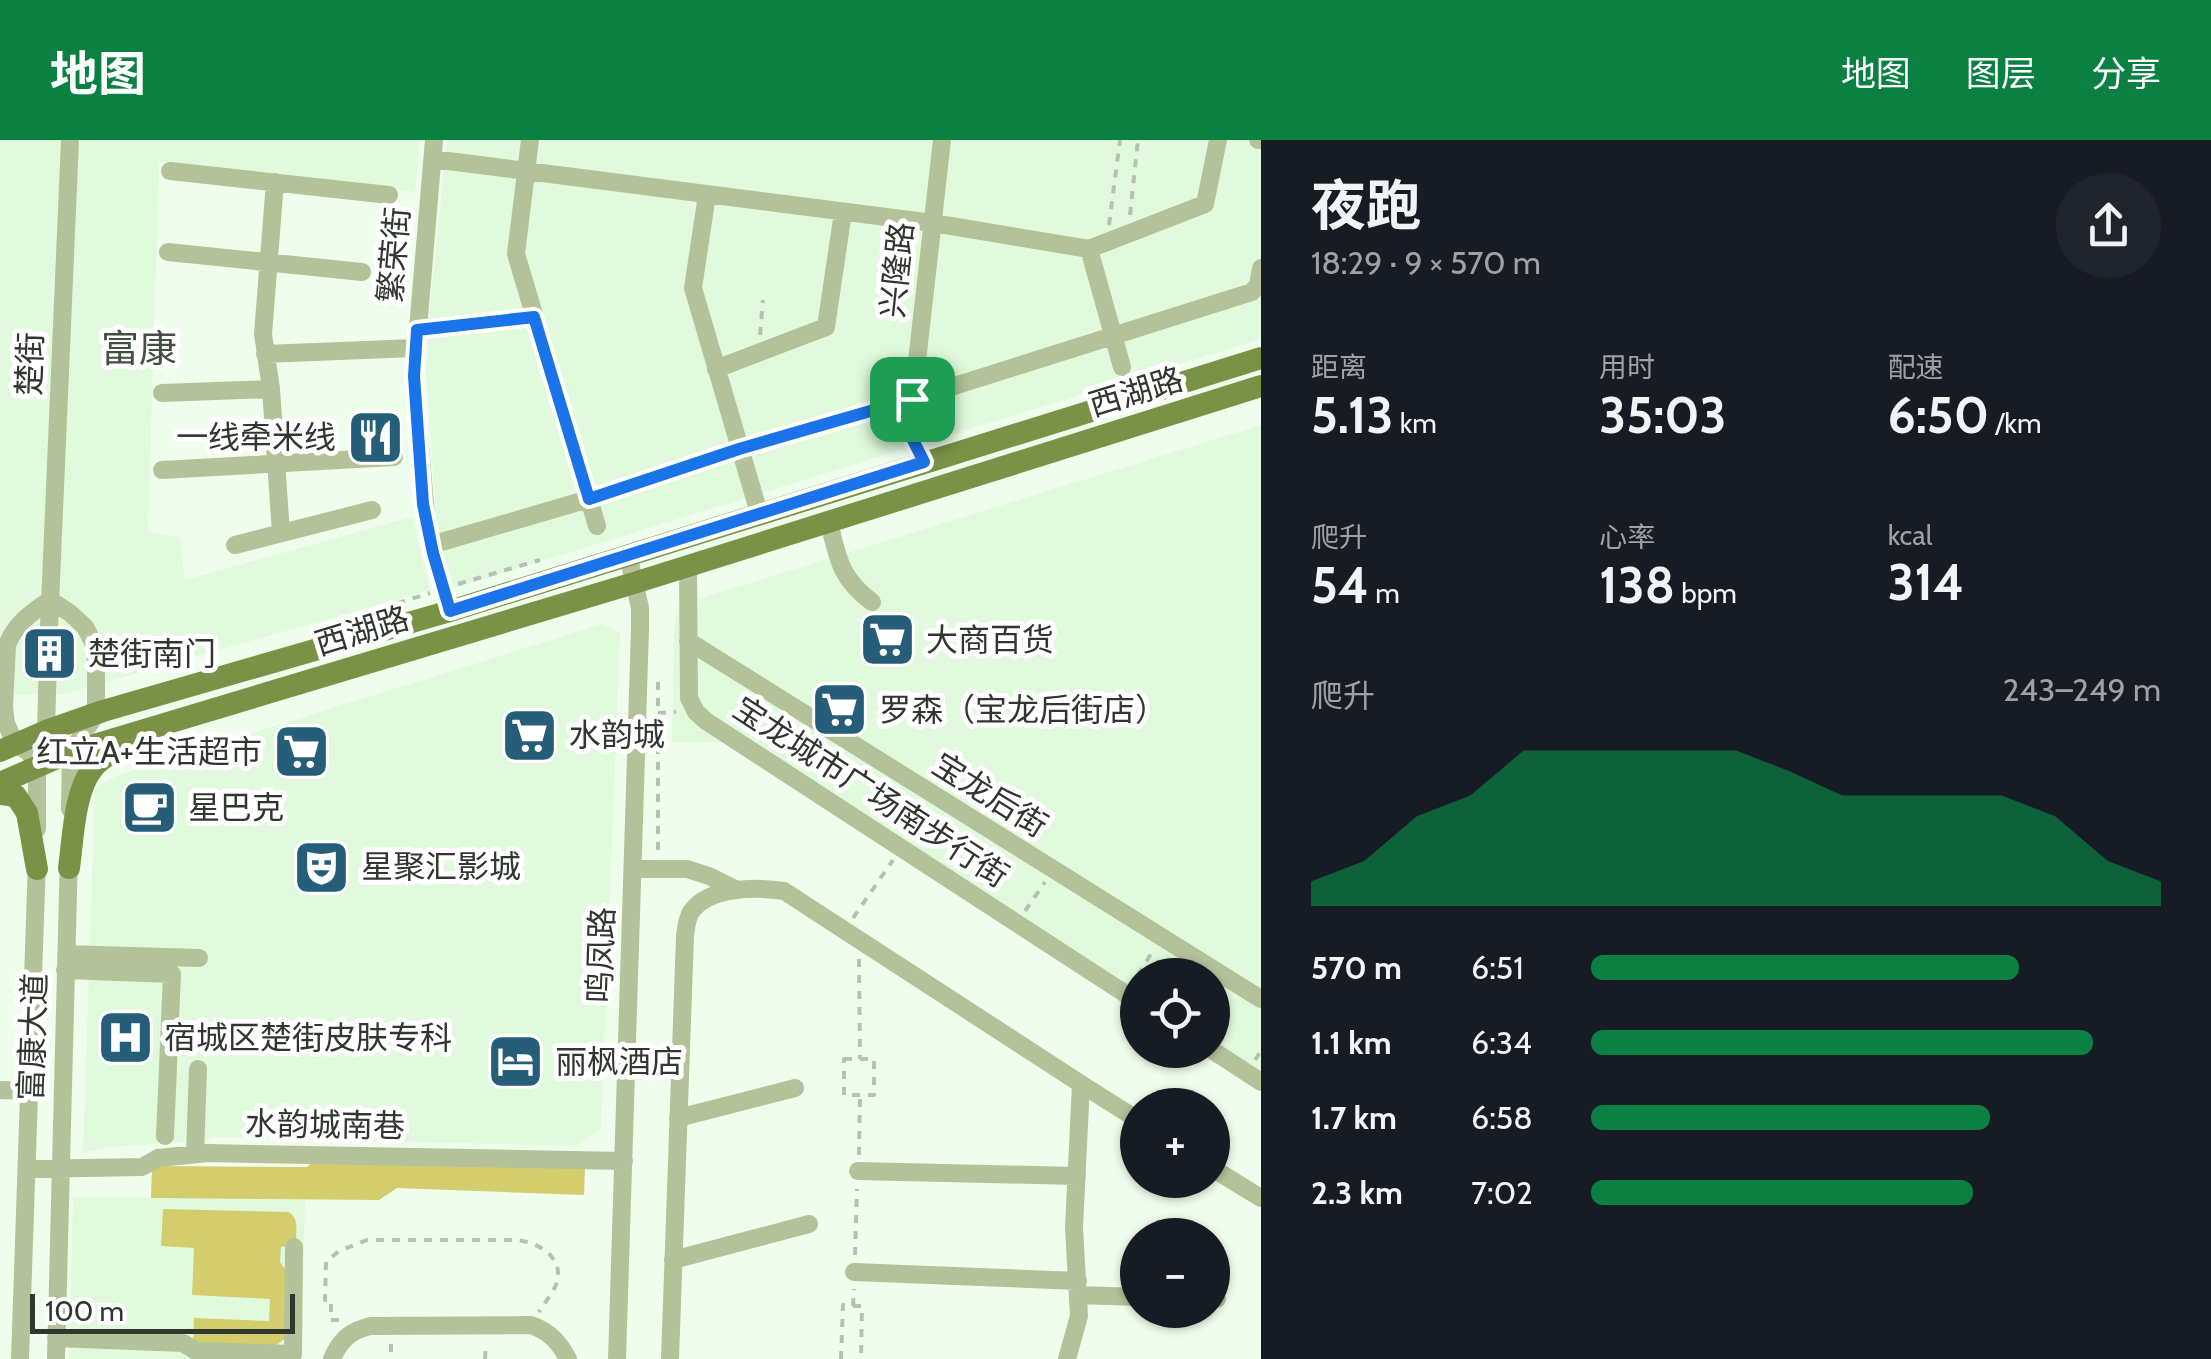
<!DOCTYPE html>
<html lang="zh">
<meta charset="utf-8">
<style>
body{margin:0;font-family:Cabin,"Noto Sans SC",sans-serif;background:#20242c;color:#f1f3f6;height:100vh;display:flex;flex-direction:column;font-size:38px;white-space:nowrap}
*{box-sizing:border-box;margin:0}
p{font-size:32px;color:#9ea1a6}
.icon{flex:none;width:55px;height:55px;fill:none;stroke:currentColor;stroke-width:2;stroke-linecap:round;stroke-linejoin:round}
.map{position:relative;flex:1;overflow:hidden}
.sheet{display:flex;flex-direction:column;background:#171b24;width:950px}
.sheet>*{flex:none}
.buttons{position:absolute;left:1120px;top:818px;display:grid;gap:20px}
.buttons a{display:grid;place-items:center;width:110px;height:110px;border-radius:50%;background:#171b24;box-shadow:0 2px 8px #0004;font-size:50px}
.scale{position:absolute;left:30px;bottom:25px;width:265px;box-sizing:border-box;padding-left:10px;border:5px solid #30372f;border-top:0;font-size:28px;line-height:35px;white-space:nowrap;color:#30372f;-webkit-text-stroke:8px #fff;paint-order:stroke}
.pin{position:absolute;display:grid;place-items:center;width:85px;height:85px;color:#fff;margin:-42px;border-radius:20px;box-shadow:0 5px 15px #0006}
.round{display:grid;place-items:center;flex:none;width:105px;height:105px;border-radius:52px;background:#20242c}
.summary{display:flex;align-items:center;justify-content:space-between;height:170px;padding:0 50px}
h1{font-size:55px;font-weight:700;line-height:75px}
.metrics{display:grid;grid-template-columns:repeat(3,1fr);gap:15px;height:170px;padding:10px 50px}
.metrics div{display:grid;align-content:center}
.metrics b{font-size:50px;font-weight:700}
.metrics small{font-size:28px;font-weight:400}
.metrics p{font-size:28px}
.chart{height:280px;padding:20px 50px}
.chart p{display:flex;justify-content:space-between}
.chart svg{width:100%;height:180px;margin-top:10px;fill:#0b8043;opacity:.7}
ul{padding:0 50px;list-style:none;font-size:32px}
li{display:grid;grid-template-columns:160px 120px 1fr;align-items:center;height:75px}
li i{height:25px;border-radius:12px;background:#0b8043}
header{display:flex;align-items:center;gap:60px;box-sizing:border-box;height:140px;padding:0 50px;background:#0b8043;color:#fff}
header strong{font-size:48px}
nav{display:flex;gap:55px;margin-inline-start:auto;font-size:35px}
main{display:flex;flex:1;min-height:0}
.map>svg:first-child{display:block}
</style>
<header>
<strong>地图</strong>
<nav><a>地图</a><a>图层</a><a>分享</a></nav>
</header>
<main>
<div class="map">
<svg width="1261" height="1219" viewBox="0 0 1261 1219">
<rect width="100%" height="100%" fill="#effeec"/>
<path fill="#e1fadd" d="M0,0h420l-5,52 -256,-30 -11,370 32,5 5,43 227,-63 18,73 -366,104 -64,1z
M447,0h814v199l-810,250 -15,-74 -10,-141 3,-58z
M1261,285v663l-49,-38v-75h-74l-1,31 -400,-264h-65l2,-111 2,-15 19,-16z
M602,484l18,9 -19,496 -24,17 -365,-9 -11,7 -20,-2 -72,5 -26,6 12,-366 26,-13z
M73,1057l232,3 -3,159h-233z"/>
<path fill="#d3cd6d" d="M315,1020l270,7 -1,28 -187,-7 -18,12 -228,-2 1,-32 155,1z
M163,1069l125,3c11,5 8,18 8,29l-5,5 -10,1 -1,15 8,11 -2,65 -10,7 -83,-2 1,-25 75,3 1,-22 -78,-4 2,-47 -33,-2z"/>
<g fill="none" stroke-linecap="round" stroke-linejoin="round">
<path stroke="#b5c1b2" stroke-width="4" stroke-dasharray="8 8" stroke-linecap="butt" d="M1130,75l8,-75
M1109,85l11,-85
M760,195l3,-35
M458,444l82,-24
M382,468l48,-15
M658,542v170
M658,573l18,-1
M909,695l17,-25
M1025,771l20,-29
M853,778l40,-58
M859,819l1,100
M1138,835l16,-26
M844,919h30v36h-30z
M1255,920l6,-9
M859,1015l1,-60
M855,1115l2,-66
M853,1166l1,-17
M853,1166h9l-1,53
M339,1180h-8v-20h-6l1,-38 13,-11 28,-11h148c21,1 49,16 42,42 -3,10 -13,21 -18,30
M391,1204v15
M485,1219l1,-15
M841,1219l2,-54 10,1"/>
<path stroke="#b4c29a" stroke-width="18" d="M434,0l-20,236 13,151 23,84
M530,0l-14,114 81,272
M1258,0h3
M433,19l500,64 156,26 116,-45 13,-64
M170,31l219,24
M275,42l-12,152 8,55 10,144
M707,55l-14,93 66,225
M1089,109l33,118
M168,112l194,20
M417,189l117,-12
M265,214l150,-6
M716,229l110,-42 17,-115
M162,253l109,-4
M924,322l-15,-30 33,-292
M162,330l232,-13
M829,382c9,37 11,56 43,80
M235,405l137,-35
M431,405l158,-46 150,-50 174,-50 339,-107 6,-7 3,-17
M688,426l1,132 7,14 10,9 432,281
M688,501l573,358
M48,510l22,-510
M46,591l2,-74
M68,605l3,7 -1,57
M37,689v-63l-8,-14 -14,-8 -9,-21 -2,-16 3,-62c8,-21 25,-33 43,-45l20,13 15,14 8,15 3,19v53l-25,38
M634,729h53l22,7 26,13
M66,814l133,4
M65,830l107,4 -7,162
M1212,910l49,32
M1081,944l57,36
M0,950l30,1
M678,978l117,-30
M195,1014l3,-85
M1212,1028l49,30
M27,1029l115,-2 16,-9 50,-5 416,8
M858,1031l219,5
M673,1120l136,-36
M854,1132l224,9
M1078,1155l60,2
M1212,1159h5
M56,1198l127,5 13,8 97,3 1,-107
M20,1219l17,-499
M56,1219l13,-504
M332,1219c8,-19 19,-29 39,-33l160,-1c19,7 28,17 37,34
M617,1219l23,-730v-21l-12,-54
M670,1219l15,-423c1,-8 2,-18 6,-24 18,-26 66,-25 93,-21l297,193 -7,144 5,88 -12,43"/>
<path stroke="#7a9245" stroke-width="22" d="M0,611l46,-20 57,-20 347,-100 811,-253
M0,643l71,-31 563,-169 627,-197
M0,654l16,2 11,17 10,56
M69,728c4,-28 5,-79 25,-101 8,-10 23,-17 34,-22"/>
</g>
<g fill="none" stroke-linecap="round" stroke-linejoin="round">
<defs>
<path id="route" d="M534,177l55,182 150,-50 173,-50 -3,33 15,30 -474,149 -17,-58 -10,-49 -9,-128 3,-46z"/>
</defs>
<use href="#route" stroke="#fff" stroke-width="20"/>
<use href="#route" stroke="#1a73e8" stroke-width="12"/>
</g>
<defs>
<symbol id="restaurant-square" viewBox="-11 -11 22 22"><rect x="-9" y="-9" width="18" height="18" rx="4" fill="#265d78" stroke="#fff"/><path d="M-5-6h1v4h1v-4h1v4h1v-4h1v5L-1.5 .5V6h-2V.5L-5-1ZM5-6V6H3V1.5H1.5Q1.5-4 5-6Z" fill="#fff"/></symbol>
<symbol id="supermarket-square" viewBox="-11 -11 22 22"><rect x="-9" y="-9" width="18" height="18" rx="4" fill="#265d78" stroke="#fff"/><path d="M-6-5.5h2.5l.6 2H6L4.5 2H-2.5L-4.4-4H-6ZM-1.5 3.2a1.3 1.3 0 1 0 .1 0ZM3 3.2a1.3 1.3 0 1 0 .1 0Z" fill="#fff"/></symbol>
<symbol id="building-square" viewBox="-11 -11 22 22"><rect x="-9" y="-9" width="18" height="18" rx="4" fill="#265d78" stroke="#fff"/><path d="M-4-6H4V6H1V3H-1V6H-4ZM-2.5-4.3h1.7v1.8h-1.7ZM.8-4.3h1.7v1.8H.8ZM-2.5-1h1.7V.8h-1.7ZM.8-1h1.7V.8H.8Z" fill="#fff"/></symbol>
<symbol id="cafe-square" viewBox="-11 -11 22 22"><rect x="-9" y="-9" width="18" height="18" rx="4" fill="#265d78" stroke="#fff"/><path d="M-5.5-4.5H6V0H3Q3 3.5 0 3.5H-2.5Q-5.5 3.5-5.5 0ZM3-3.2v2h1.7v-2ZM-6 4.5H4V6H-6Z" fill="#fff"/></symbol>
<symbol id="theatre-square" viewBox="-11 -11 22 22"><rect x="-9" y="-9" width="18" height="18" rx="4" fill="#265d78" stroke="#fff"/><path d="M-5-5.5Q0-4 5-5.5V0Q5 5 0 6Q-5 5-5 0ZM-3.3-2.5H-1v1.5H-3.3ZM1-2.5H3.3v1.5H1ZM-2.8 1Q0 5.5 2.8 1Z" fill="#fff"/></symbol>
<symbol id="hospital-square" viewBox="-11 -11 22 22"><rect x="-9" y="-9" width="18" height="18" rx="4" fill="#265d78" stroke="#fff"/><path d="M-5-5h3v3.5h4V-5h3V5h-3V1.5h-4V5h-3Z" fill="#fff"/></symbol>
<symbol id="hotel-square" viewBox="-11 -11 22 22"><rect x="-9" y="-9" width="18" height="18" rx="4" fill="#265d78" stroke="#fff"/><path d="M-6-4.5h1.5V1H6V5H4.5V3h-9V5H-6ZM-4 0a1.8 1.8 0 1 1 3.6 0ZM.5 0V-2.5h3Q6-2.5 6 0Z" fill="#fff"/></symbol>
</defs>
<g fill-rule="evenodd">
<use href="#restaurant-square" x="344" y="266" width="63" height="63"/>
<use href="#supermarket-square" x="856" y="468" width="63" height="63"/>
<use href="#building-square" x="18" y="482" width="63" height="63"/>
<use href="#supermarket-square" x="808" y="538" width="63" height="63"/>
<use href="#supermarket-square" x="498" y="564" width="63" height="63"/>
<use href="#supermarket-square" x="270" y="580" width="63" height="63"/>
<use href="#cafe-square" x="118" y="636" width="63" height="63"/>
<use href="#theatre-square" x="290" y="696" width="63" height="63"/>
<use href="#hospital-square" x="94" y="866" width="63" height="63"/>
<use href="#hotel-square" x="484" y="890" width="63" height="63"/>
</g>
<g text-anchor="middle" stroke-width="10" stroke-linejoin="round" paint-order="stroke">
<g font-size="32" fill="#30372f" stroke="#fff">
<text transform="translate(394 115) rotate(-85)" y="11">繁荣街</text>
<text transform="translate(897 130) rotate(-84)" y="11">兴隆路</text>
<text transform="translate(30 224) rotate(-88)" y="11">楚街</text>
<text transform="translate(1136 252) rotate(-17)" y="11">西湖路</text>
<text transform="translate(362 491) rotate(-17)" y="11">西湖路</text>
<text transform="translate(871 652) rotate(33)" y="11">宝龙城市广场南步行街</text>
<text transform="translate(990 655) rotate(32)" y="11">宝龙后街</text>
<text transform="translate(601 815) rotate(-88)" y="11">鸣凤路</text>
<text transform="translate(33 897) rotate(-88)" y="11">富康大道</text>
<text transform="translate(325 985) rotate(1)" y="11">水韵城南巷</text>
</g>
<g font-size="32" fill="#30372f" stroke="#fff" text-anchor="start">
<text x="336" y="308" text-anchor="end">一线牵米线</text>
<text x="926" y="511">大商百货</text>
<text x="88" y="525">楚街南门</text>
<text x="879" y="581">罗森（宝龙后街店）</text>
<text x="569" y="606">水韵城</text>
<text x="262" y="623" text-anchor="end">红立A+生活超市</text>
<text x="188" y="679">星巴克</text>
<text x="361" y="738">星聚汇影城</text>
<text x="164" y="909">宿城区楚街皮肤专科</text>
<text x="555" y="933">丽枫酒店</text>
</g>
<g font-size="38" fill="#41513f" stroke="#fff">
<text x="139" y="222">富康</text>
</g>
</g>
</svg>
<div class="buttons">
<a><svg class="icon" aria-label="locate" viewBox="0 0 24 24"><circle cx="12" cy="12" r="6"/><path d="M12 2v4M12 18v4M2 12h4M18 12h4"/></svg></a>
<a>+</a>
<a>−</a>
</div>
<div class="scale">100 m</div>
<div class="pin" style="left:912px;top:259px;background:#1e9e55"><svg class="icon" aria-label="arrive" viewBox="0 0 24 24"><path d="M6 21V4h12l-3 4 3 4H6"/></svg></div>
</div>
<section class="sheet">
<div class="summary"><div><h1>夜跑</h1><p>18:29 · 9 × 570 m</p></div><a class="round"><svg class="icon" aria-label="share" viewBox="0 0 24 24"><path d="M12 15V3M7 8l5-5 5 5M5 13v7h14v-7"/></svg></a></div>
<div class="metrics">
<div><p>距离</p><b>5.13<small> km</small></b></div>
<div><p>用时</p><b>35:03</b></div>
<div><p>配速</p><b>6:50<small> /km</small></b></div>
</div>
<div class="metrics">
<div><p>爬升</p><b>54<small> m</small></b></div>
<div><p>心率</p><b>138<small> bpm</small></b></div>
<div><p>kcal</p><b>314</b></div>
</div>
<div class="chart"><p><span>爬升</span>243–249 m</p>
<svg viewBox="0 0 160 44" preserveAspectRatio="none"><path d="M0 44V38L10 33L20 22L30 17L40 6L50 6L60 6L70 6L80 6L90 11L100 17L110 17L120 17L130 17L140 22L150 33L160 38V44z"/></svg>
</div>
<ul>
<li><b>570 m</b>6:51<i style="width:75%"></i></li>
<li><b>1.1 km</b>6:34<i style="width:88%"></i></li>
<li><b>1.7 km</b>6:58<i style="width:70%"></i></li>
<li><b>2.3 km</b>7:02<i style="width:67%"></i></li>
</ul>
</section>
</main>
